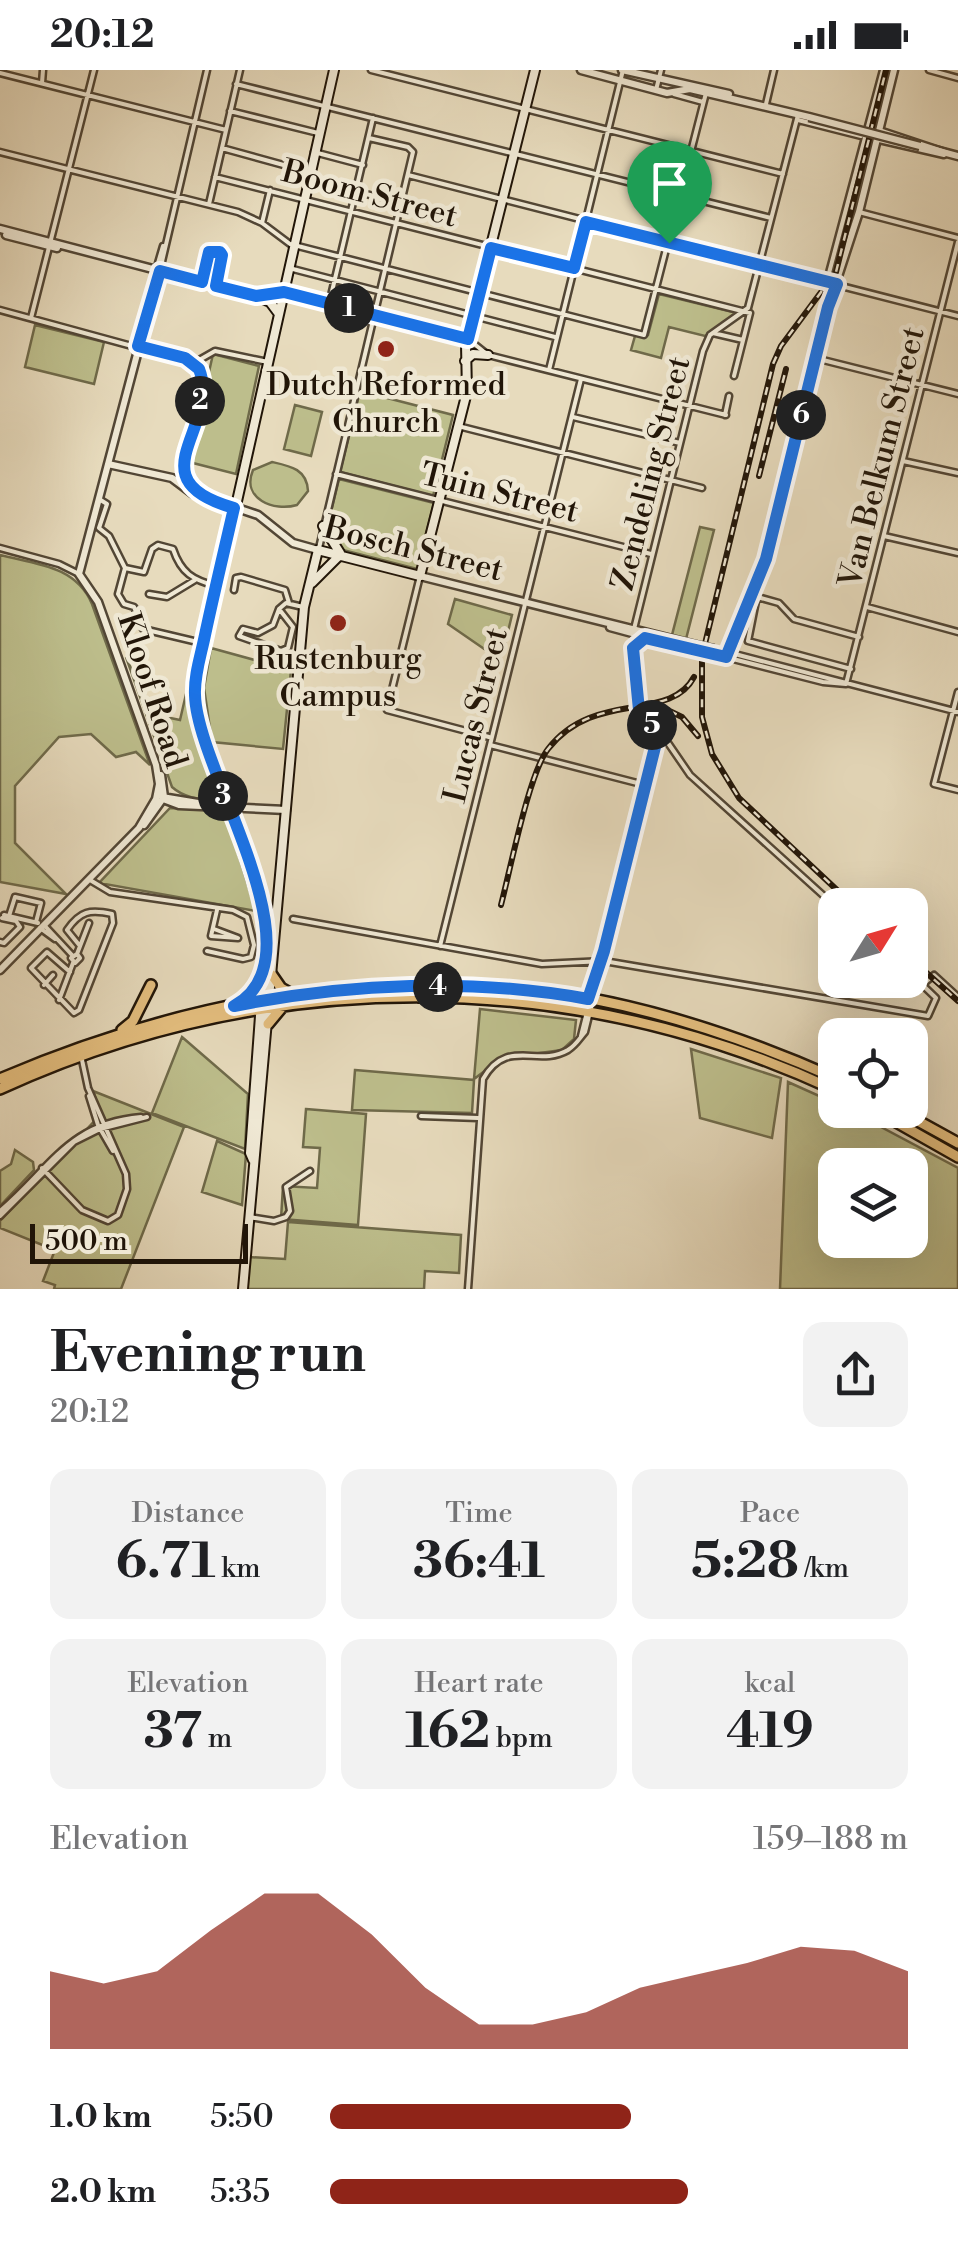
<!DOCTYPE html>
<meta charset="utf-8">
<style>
body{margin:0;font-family:"Libre Bodoni",serif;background:#f2f2f2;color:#202124;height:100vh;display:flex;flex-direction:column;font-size:38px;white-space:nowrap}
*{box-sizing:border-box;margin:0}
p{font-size:32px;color:#757577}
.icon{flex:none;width:55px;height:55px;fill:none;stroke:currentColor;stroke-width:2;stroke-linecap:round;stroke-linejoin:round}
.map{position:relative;height:1219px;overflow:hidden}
.drawer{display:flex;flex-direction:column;background:#fff;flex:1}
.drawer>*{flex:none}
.needle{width:65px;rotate:53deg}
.tools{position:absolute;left:818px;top:818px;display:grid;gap:20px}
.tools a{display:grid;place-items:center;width:110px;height:110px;border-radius:20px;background:#fff;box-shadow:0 10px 40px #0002;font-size:50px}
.scale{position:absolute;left:30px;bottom:25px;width:218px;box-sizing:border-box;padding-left:10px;border:5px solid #211508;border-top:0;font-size:28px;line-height:35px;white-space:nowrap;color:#211508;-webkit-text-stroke:8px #efe8d4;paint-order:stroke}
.pin{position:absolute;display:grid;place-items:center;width:85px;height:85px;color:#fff;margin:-102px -42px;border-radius:50% 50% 50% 0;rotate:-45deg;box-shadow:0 0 10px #0007}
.pin .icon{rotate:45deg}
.km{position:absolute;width:50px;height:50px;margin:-25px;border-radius:50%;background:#222;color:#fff;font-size:28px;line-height:50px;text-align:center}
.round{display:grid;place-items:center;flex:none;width:105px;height:105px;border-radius:20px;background:#f2f2f2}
.overview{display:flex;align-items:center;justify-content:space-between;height:170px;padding:0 50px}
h1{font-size:55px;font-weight:700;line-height:75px}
.metrics{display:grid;grid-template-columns:repeat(3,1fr);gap:15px;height:170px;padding:10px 50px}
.metrics div{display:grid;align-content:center;border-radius:20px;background:#f2f2f2;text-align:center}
.metrics b{font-size:50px;font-weight:700}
.metrics small{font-size:28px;font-weight:400}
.metrics p{font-size:28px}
.chart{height:280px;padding:20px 50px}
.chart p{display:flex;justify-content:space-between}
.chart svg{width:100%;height:180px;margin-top:10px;fill:#8f2418;opacity:.7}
ul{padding:0 50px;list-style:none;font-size:32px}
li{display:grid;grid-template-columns:160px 120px 1fr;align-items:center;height:75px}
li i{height:25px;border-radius:12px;background:#8f2418}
.status{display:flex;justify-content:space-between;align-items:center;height:70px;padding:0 50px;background:#fff;direction:ltr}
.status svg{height:28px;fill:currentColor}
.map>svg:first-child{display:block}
</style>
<div class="status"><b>20:12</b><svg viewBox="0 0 49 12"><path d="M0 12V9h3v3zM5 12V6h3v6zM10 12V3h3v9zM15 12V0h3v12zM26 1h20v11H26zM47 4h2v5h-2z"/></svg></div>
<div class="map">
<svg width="958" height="1219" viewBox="0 0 958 1219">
<rect width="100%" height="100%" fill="#e7dbbd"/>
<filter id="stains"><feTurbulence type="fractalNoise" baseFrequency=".002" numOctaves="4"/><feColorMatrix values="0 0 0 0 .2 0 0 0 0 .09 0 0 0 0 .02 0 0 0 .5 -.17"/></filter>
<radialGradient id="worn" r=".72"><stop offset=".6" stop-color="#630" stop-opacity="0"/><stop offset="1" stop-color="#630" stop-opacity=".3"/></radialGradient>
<path fill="#bdbe8c" stroke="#6f6a4a" stroke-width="2.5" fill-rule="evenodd" d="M659,224l82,20 -36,22 -36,-9 -8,31 -30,-8 4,-14 13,-1z
M35,255l69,17 -10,42 -69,-17z
M213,284l46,12 -23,108 -47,-12z
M360,321l93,24 -20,81 -93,-24z
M295,335l27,7 -11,44 -27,-7z
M272,392c18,4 35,7 36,29l-11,14c-23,7 -56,-6 -44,-35z
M339,409l95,24 -17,66 -78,-20 -12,-21z
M700,457l14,3 -28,109 -14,-4z
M0,485c36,9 76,11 92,49l58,161 -14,-13 -20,5 -25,-23 -32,3 -44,49v57l51,51 -66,-12z
M455,529l57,16 -8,33 -11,7 -45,-31z
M211,578l80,22 -8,79 -71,-7 -8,-54z
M126,587l25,57 29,6 10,-43 7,61 17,50 -2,8c-12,6 -30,0 -40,-9z
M170,738l54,1 32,102 -157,-28z
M480,939l96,11 -2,19 -12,11 -60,8 -28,21z
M182,967l66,57 -3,55 -93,-36z
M691,979l90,29 -9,60 -72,-20z
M355,1000l119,10 -2,33 -120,-3z
M788,1012l47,21v7h14l109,58v121h-178zM910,1095v75h-75v-75z
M93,1021l91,36 -63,162h-67l1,-4 -12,-4 12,-31 -55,-22v-7l101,-107z
M306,1039l60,5 -8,111 -77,-6 2,-33 34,2 3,-40 -17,-1z
M217,1071l29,13 -4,51 -40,-13z
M15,1080l18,12 1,8 -34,36v-35l11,-7z
M288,1152l173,13 -2,38 -34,-2 -1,18h-178l3,-32 36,2z"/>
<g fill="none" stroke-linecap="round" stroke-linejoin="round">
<defs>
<path id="minor" d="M371,0l412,104
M929,0l29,8
M0,3l226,57
M42,13l1,-13
M236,14l535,134
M656,20l5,-20
M674,24l29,8
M766,34l8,-34
M230,41l88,22
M798,45l-50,193 -38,27 -7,16 -69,278 3,71 5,15 24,25 24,35 145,131
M798,50l63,16
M879,60l69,23
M879,70l65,15
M222,78l87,24
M0,82l238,60 24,11 28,21 354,91 62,-242
M314,82l49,13
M408,105l550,141
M215,107l535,136 -16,63
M358,122l44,11
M209,134l31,-134
M859,142l99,26
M262,153l8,-33
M289,198l266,69
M156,200l7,-24
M160,200l47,-200
M829,203l54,-203
M202,212l7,-30h11l2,3 -6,31
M284,222l184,47 20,16 238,60
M329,234l44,-186
M0,240l194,53 21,-12 53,11
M31,248l63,-248
M713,263l30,7
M815,288l143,36
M549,300l74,-300
M725,345l4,-19
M573,347l107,26
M458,356l244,62
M903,391l55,12
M336,404l315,80
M194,421c-26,-41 29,-95 0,-128
M99,429l8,5 -8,24 10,8 16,32 19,4 8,-23 6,-4 15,4c8,24 20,31 43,37
M884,466l74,17
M0,478l59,16 20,10
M319,478l94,-396 -5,-5 -39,-9
M125,498l-7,26 6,10 10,3 9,22 59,14
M420,506l-33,134 102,27
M234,520l2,-12 5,-1 44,13 4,13
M149,524l18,3 28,-17
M754,526l25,7 15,16 65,18
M757,526l-9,45 103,28
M867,537l91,25
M279,539l14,18 -5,21 -7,3 -42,-15 4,-7 15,4 15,-8 6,-16 7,-6 17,4
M731,583l227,59
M729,588l94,24 23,2
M846,614l112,-442
M958,622l-24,92 24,6
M490,675l155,40
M90,810l20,12 123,18 14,7 7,28 -3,12 -8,2 -36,-8
M4,845l34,8
M9,846l6,-19 26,6 -5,19
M293,849l249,45 62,-3 324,55 8,-18 -26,-25
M45,856l27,29
M40,858l15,11
M214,859l24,9 -27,-2 6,-26
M0,872l4,1 16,-16 -4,-6 -14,-3
M440,876l141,-567
M77,884l12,-31
M77,884l3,4 -5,5 -4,-5z
M70,902l-23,-20 -16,16 43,45 5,-3 34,-87 -1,-9c-22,-5 -32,-3 -45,16l13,16
M923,914l11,-9 24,22
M44,915l9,-10
M59,930l14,-37
M581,966l19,-76
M89,1026l9,29 15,26
M421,1046l57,2
M42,1098l40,42 26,11 10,-6 9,-26 -1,-15 -38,-86 -6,-28
M0,1141c50,-42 68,-88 141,-94
M0,1146l74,-74 26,-13 47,-12
M249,1147l25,4 12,-4 4,-6 -4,-24 24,-16
M468,1219l15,-210c24,-42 54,-11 85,-29 8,-5 11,-11 17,-18l74,-301"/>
<path id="tertiary" d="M581,0l86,23 23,-4 119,28
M622,0l107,24
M920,76l38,10
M0,159l256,67 28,-4
M6,165l51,13
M108,394l64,14 20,15 66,22 35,28 25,7
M420,506l276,69
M610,557l85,23
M633,578l11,-10
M726,587l40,-98 62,-252 31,-95 35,-142
M159,719l4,10 16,6 107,5
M162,727l36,6
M144,755l20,-28 -3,-22
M0,900l139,-142 17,-29 3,-15 -3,-19 -58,-163 -19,-28 80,-303"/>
<path id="secondary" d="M256,226l14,6 9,12
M465,291l8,-7 15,1
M323,456l17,27
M312,513l28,-28
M210,735l7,-19
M253,1090l-3,-7 17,-233c-15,-80 -71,-149 -72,-232l139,-618
M243,1219l61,-682 14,-57 102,26 47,-184 -1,-47 69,-275"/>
<path id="primary" d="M272,905l9,13 14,8
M241,932l13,-9 10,-22
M268,954l15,-18
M122,960l11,-9 18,-36
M0,1009c163,-70 350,-110 528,-90 106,12 210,46 307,89
M0,1019c268,-123 568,-123 835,1
M875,1040l83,47
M898,1040l60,33"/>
</defs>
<use href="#minor" stroke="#524635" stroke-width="9"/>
<use href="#tertiary" stroke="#524635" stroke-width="11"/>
<use href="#secondary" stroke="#211508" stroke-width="12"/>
<use href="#primary" stroke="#211508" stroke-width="14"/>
<use href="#minor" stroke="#efe8d4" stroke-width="4"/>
<use href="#tertiary" stroke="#efe8d4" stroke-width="6"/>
<use href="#secondary" stroke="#efe8d4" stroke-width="8"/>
<use href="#primary" stroke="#e4be7e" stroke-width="9"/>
<defs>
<path id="rail" d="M759,406l27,-107
M655,634l27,13 16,19
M501,835c9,-34 28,-132 47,-156 46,-60 122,-26 146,-72
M853,835l-114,-107 -27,-44 -10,-37v-61l71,-292 8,-18 55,-74 50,-202
M910,888l48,43"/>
</defs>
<use href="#rail" stroke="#211508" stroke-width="6"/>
<use href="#rail" stroke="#efe8d4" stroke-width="2.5" stroke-dasharray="8" stroke-linecap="butt"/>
<defs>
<path id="tertiary-bridge" d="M809,47l111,29
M696,575l18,4
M695,580l17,4"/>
</defs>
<use href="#tertiary-bridge" stroke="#524635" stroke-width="11" stroke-linecap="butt"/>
<use href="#tertiary-bridge" stroke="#efe8d4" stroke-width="6"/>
</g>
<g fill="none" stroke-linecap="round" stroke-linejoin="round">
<defs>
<path id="route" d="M586,152l251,62 -9,23 -62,252 -40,98 -81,-19 -12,10 6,62 20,21 -55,220 -16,48c-116,-21 -239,-16 -354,7 91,-50 -37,-234 -39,-311 -1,-20 6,-40 10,-60 9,-42 19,-84 29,-127 -102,-29 -12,-81 -35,-139l-14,-11 -47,-12 22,-75 42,11 7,-30h11l2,3 -6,31 40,10 28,-4 184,47 23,-91 83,20z"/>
</defs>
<use href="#route" stroke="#fff" stroke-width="20"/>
<use href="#route" stroke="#1a73e8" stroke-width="12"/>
</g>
<g fill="#8f2418" stroke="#efe8d4" stroke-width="4">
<circle cx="386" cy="279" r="10"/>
<circle cx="338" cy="553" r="10"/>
</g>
<g text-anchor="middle" stroke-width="9" stroke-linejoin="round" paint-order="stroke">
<g font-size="32" fill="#211508" stroke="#efe8d4">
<text transform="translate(370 123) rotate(15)" y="11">Boom Street</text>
<text transform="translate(881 387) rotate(-76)" y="11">Van Belkum Street</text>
<text transform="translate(650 403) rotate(-76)" y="11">Zendeling Street</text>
<text transform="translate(500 422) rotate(14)" y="11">Tuin Street</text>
<text transform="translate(414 478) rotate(14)" y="11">Bosch Street</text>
<text transform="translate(153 620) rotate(72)" y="11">Kloof Road</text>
<text transform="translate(475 645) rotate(-76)" y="11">Lucas Street</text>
</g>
<g font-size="32" fill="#211508" stroke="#efe8d4">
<text x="386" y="325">Dutch Reformed<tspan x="386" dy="37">Church</tspan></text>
<text x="338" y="599">Rustenburg<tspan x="338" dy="37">Campus</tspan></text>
</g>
</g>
<rect width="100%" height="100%" filter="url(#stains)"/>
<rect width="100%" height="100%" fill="url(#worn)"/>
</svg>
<div class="tools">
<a><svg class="needle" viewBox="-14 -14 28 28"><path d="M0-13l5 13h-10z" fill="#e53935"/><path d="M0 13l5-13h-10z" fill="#757577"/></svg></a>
<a><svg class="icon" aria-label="locate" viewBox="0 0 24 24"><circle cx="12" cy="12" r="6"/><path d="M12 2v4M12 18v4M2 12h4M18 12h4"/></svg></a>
<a><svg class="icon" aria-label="layers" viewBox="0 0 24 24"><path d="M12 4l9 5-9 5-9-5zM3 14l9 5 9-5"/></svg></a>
</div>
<div class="scale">500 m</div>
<div class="pin" style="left:669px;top:173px;background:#1e9e55"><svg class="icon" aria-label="arrive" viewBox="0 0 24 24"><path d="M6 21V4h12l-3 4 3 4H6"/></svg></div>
<b class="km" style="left:349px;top:238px">1</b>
<b class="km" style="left:200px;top:331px">2</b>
<b class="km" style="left:223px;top:726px">3</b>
<b class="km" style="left:438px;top:917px">4</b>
<b class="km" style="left:652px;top:655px">5</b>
<b class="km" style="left:801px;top:345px">6</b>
</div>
<section class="drawer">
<div class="overview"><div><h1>Evening run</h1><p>20:12</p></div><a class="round"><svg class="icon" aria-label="share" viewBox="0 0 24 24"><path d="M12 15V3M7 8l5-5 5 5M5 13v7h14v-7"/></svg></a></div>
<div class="metrics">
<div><p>Distance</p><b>6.71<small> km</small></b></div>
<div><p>Time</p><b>36:41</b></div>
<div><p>Pace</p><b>5:28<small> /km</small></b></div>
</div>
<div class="metrics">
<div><p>Elevation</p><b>37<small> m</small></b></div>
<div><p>Heart rate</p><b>162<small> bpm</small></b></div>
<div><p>kcal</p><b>419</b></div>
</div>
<div class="chart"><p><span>Elevation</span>159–188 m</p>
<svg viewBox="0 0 160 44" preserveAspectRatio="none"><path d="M0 44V25L10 28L20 25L30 15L40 6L50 6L60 16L70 29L80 38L90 38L100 35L110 29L120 26L130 23L140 19L150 20L160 25V44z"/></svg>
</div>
<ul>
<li><b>1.0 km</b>5:50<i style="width:52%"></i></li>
<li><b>2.0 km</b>5:35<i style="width:62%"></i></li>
</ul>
</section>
